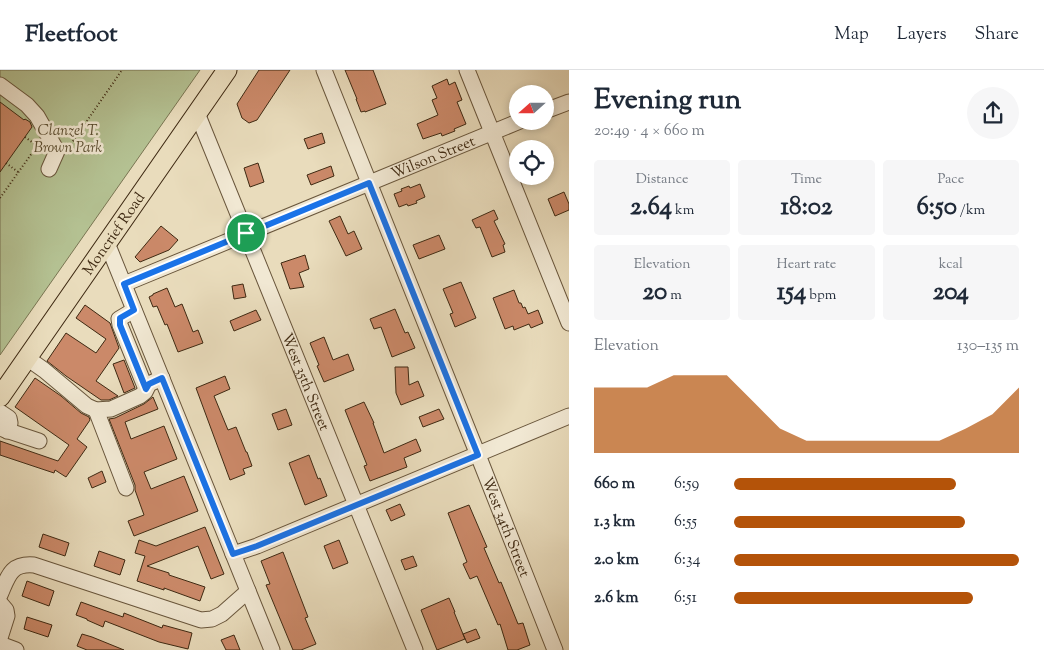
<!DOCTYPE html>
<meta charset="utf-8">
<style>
body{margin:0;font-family:"Sorts Mill Goudy",serif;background:#f6f6f7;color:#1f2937;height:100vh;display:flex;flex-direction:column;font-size:19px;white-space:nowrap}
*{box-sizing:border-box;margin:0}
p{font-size:16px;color:#747a83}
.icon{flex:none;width:28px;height:28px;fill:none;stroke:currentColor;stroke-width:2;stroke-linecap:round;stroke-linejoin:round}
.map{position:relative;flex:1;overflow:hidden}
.drawer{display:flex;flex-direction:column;background:#fff;width:475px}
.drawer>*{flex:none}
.needle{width:32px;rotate:249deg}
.buttons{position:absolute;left:509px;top:15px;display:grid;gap:10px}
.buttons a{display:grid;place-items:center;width:45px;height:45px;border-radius:50%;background:#fff;box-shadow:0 2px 8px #0003;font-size:25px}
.pin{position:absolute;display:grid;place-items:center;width:42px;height:42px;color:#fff;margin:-21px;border:2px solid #fff;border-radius:50%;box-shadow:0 1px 5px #0007}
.round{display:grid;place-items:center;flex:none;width:52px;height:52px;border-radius:26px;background:#f6f6f7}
.summary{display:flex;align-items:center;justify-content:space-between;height:85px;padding:0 25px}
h1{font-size:28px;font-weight:700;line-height:38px}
.stats{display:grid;grid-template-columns:repeat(3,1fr);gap:8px;height:85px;padding:5px 25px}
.stats div{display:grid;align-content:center;border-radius:5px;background:#f6f6f7;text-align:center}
.stats b{font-size:25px;font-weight:700}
.stats small{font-size:14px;font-weight:400}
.stats p{font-size:14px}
.chart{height:140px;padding:10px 25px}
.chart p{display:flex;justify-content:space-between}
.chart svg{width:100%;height:90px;margin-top:5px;fill:#b45309;opacity:.7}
ul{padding:0 25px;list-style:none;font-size:16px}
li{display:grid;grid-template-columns:80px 60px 1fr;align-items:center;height:38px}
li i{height:12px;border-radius:6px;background:#b45309}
header{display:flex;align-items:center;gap:30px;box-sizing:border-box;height:70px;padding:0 25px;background:#fff;border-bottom:1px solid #e0e1e3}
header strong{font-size:24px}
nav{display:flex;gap:28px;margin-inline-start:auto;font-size:18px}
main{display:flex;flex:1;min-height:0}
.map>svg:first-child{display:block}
</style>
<header>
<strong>Fleetfoot</strong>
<nav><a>Map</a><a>Layers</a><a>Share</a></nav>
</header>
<main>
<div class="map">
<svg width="569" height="580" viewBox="0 0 569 580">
<rect width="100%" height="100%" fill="#e9dcbc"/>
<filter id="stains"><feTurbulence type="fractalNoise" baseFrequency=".004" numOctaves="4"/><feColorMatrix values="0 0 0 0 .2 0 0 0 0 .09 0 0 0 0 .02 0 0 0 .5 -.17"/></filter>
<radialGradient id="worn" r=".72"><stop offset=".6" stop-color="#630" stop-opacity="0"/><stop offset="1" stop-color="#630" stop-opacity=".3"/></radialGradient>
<path fill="#b4c192" stroke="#797552" d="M0,0h200l-200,285z"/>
<path fill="#cb8969" stroke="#3e2912" d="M259,0h31l-33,50 -8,3 -7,-5 -5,-14z
M345,0h28l13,34 -21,8v-1l-4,1 -5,-13h1z
M447,9l2,6 6,-3 7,18 -5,2 9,22 -12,5 1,2 -13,5 -1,-3 -18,6 -6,-15 21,-9 -6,-15 5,-2 -5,-12z
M0,32l24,18 1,-1 5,3 2,5 -32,45z
M322,63l3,10 -17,6 -4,-10z
M258,93l6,19 -14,5 -6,-19z
M331,96l3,10 -23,9 -4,-10z
M420,114l5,13 -9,4 1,2 -9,3 -1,-2 -8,3 -5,-13 8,-3 -1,-2 8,-3 1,2z
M564,122l5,12v6l-14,6 -7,-17z
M494,140l4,9 -4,2 11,23 -2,1 2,7 -13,5 -12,-30 -4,1 -4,-8z
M340,146l8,18 6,-3 8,18 -16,7 -17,-35z
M161,156l17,14 -9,10 -29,12 -5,-5z
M439,165l6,14 -26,10 -6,-14z
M305,185l4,14 -10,4 5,14 -14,2 -9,-26z
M461,212l15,36 -21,9 -5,-13 3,-1 -10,-24z
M243,214l3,13 -12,2 -2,-13z
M167,218l8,19 7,-3 11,28 5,-2 5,13 -25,9 -11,-28 -2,1 -8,-19 -4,1 -4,-10 4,-2v-1z
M514,220l5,13h2l2,5 2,-1 3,7 10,-4 5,13 -12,5 -2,-4 -15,6 -1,-4 -8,3 -12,-31z
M85,235l25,18 9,25 -23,33 22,15 -9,4h-8l-35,-24 -19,-15 19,-28 30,20 10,-14 -30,-21z
M395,239l10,24 3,-1 7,16 -23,9 -11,-30 -7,2 -4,-10z
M256,240l5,10 -27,11 -4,-10z
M324,267l9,23 15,-6 6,16 -30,12 -7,-16 2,-1 -9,-22z
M124,290l11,28 -11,5 -11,-29z
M395,297h13l1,18 9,-4 6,15 -23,9 -5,-12z
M225,306l5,13 -16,7 14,34 8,-3 10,25h1l5,14 -9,3 2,5 -15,6 -34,-92z
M35,308l26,18 20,17 8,4 1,3 -13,19 10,8 -21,30 -11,-7 -1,3 -54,-18v-14l58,20 11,-16 -54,-38z
M153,327l5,12 -33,13 6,17 33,-13 13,33 -33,13 7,17 33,-13 14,35 -64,25 -6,-15 16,-6 -9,-25v-5l-26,-66 6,-1 29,-14z
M364,332l10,21h-1l11,30 32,-14 5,12 -17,7 3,9 -37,14 -6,-15 3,-1 -22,-55z
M286,339l6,16 -14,5 -6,-16z
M439,339l5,10 -21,8 -4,-10z
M309,385l9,24 2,-1 7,18 -22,9 -16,-42z
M102,401l4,11 -14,6 -4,-10z
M400,434l5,11 -14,6 -5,-11z
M469,435l18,42 -3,1 15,35 2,-1 17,42 5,-1 7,22 -13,5h-9l-8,-26 -2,1 -21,-49 -7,3 -7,-15 4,-2 -19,-49z
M205,457l19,47 -13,5 -13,-33 -51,20 22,7v2l36,12 -5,14 -36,-13v2l-27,-9 8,-25 -10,-3 4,-13 17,6z
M43,464l26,9 -4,13 -26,-9z
M339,470l9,23 -15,6 -9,-23z
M99,481l26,9 -5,15 -26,-9z
M283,482l25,65 -3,1 11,26 -15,6h-8l-27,-65 4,-1 -9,-23z
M413,486l4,10 -12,4 -4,-10z
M27,511l27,10 -5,15 -27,-10z
M449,528l6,14h-1l11,27 -28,11 -16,-40z
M81,532l42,15 1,-4 38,15 1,-3 29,8 -4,16 -29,-7 -54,-21 -2,6 -16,-7v-1l-11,-4z
M27,547l25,8 -4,12 -24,-8z
M476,559l4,9 -13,5 -4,-9z
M82,564l10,3 32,13h-37l-10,-4z
M234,565l6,15h-14l-5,-10z"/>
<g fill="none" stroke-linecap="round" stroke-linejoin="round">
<defs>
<g id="minor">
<path id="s1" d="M324,0l154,385 77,195"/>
<path d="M467,0l102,253"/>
<path d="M0,15l27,20 10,11 20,35 -8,18"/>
<path d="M545,41l24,-9"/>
<path id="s2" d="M197,43l218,537"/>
<path d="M107,173l165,407"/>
<path id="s3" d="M124,214l396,-163"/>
<path d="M134,240l-15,9 1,6 26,64"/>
<path d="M27,288l17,12 43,36 9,4 15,-1 29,-13 5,-4 4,-8 13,-6"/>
<path d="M96,340l30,78"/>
<path d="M0,342l9,6 1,5 -3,8"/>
<path d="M0,358l39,13"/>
<path d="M233,484l24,-8 312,-130"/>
<path d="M0,525c8,-18 10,-32 34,-30l167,55 11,-1 10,-5 26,-23"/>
<path d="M0,533l6,7 1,6 -7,22"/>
<path d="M0,574l16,6"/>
</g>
<g id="major">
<path id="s4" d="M0,327l227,-327"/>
</g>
</defs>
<use href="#minor" stroke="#69563c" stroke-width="17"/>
<use href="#major" stroke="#3e2912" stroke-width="21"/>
<path stroke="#3e2912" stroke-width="2" stroke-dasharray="1 2.5" stroke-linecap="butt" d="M25,67l11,8
M69,77l53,-77
M6,93l12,9
M0,128l37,-52"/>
<use href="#minor" stroke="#f1e8d3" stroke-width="15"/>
<use href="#major" stroke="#e9dcbc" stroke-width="19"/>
</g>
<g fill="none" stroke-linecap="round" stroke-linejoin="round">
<defs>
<path id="route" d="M369,113l109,272 -221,91 -24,8 -71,-176 -13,6 -3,5 -26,-64v-7l14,-8 -10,-26z"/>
</defs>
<use href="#route" stroke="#fff" stroke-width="10"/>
<use href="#route" stroke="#1a73e8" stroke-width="6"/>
</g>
<g text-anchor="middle" stroke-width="5" stroke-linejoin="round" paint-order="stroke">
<g font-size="15" font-style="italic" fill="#5c4f32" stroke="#f1e8d3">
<text x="68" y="65">Clanzel T.<tspan x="68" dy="17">Brown Park</tspan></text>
</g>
<g font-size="15" fill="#3e2912" stroke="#f1e8d3">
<text dy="5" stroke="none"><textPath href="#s3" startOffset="334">Wilson Street</textPath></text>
<text dy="5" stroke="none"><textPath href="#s4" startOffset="199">Moncrief Road</textPath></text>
<text dy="5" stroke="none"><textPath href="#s2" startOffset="290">West 35th Street</textPath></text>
<text dy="5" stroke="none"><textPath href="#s1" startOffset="492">West 34th Street</textPath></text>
</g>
</g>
<rect width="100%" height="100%" filter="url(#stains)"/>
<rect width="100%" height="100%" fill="url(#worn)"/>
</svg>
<div class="buttons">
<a><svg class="needle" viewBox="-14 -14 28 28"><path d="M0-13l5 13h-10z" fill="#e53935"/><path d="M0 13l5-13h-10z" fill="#747a83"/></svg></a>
<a><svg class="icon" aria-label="locate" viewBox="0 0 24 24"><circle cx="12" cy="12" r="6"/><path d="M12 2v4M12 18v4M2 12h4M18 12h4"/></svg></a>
</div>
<div class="pin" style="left:246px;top:163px;background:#1e9e55"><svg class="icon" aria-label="arrive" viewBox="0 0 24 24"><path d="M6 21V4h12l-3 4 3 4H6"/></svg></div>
</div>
<section class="drawer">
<div class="summary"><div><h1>Evening run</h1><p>20:49 · 4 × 660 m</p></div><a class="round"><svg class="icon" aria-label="share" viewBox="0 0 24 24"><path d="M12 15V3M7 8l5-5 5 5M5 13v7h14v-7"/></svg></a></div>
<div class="stats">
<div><p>Distance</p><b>2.64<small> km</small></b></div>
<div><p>Time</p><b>18:02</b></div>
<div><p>Pace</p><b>6:50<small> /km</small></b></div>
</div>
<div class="stats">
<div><p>Elevation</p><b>20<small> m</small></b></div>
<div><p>Heart rate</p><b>154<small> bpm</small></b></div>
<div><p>kcal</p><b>204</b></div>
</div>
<div class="chart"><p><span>Elevation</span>130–135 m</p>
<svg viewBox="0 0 160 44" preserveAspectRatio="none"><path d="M0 44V12L10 12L20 12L30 6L40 6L50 6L60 19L70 32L80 38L90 38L100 38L110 38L120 38L130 38L140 32L150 25L160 12V44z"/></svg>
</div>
<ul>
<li><b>660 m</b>6:59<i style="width:78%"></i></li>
<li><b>1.3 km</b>6:55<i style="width:81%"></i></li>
<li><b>2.0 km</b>6:34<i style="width:100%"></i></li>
<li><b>2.6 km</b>6:51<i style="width:84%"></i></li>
</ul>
</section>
</main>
